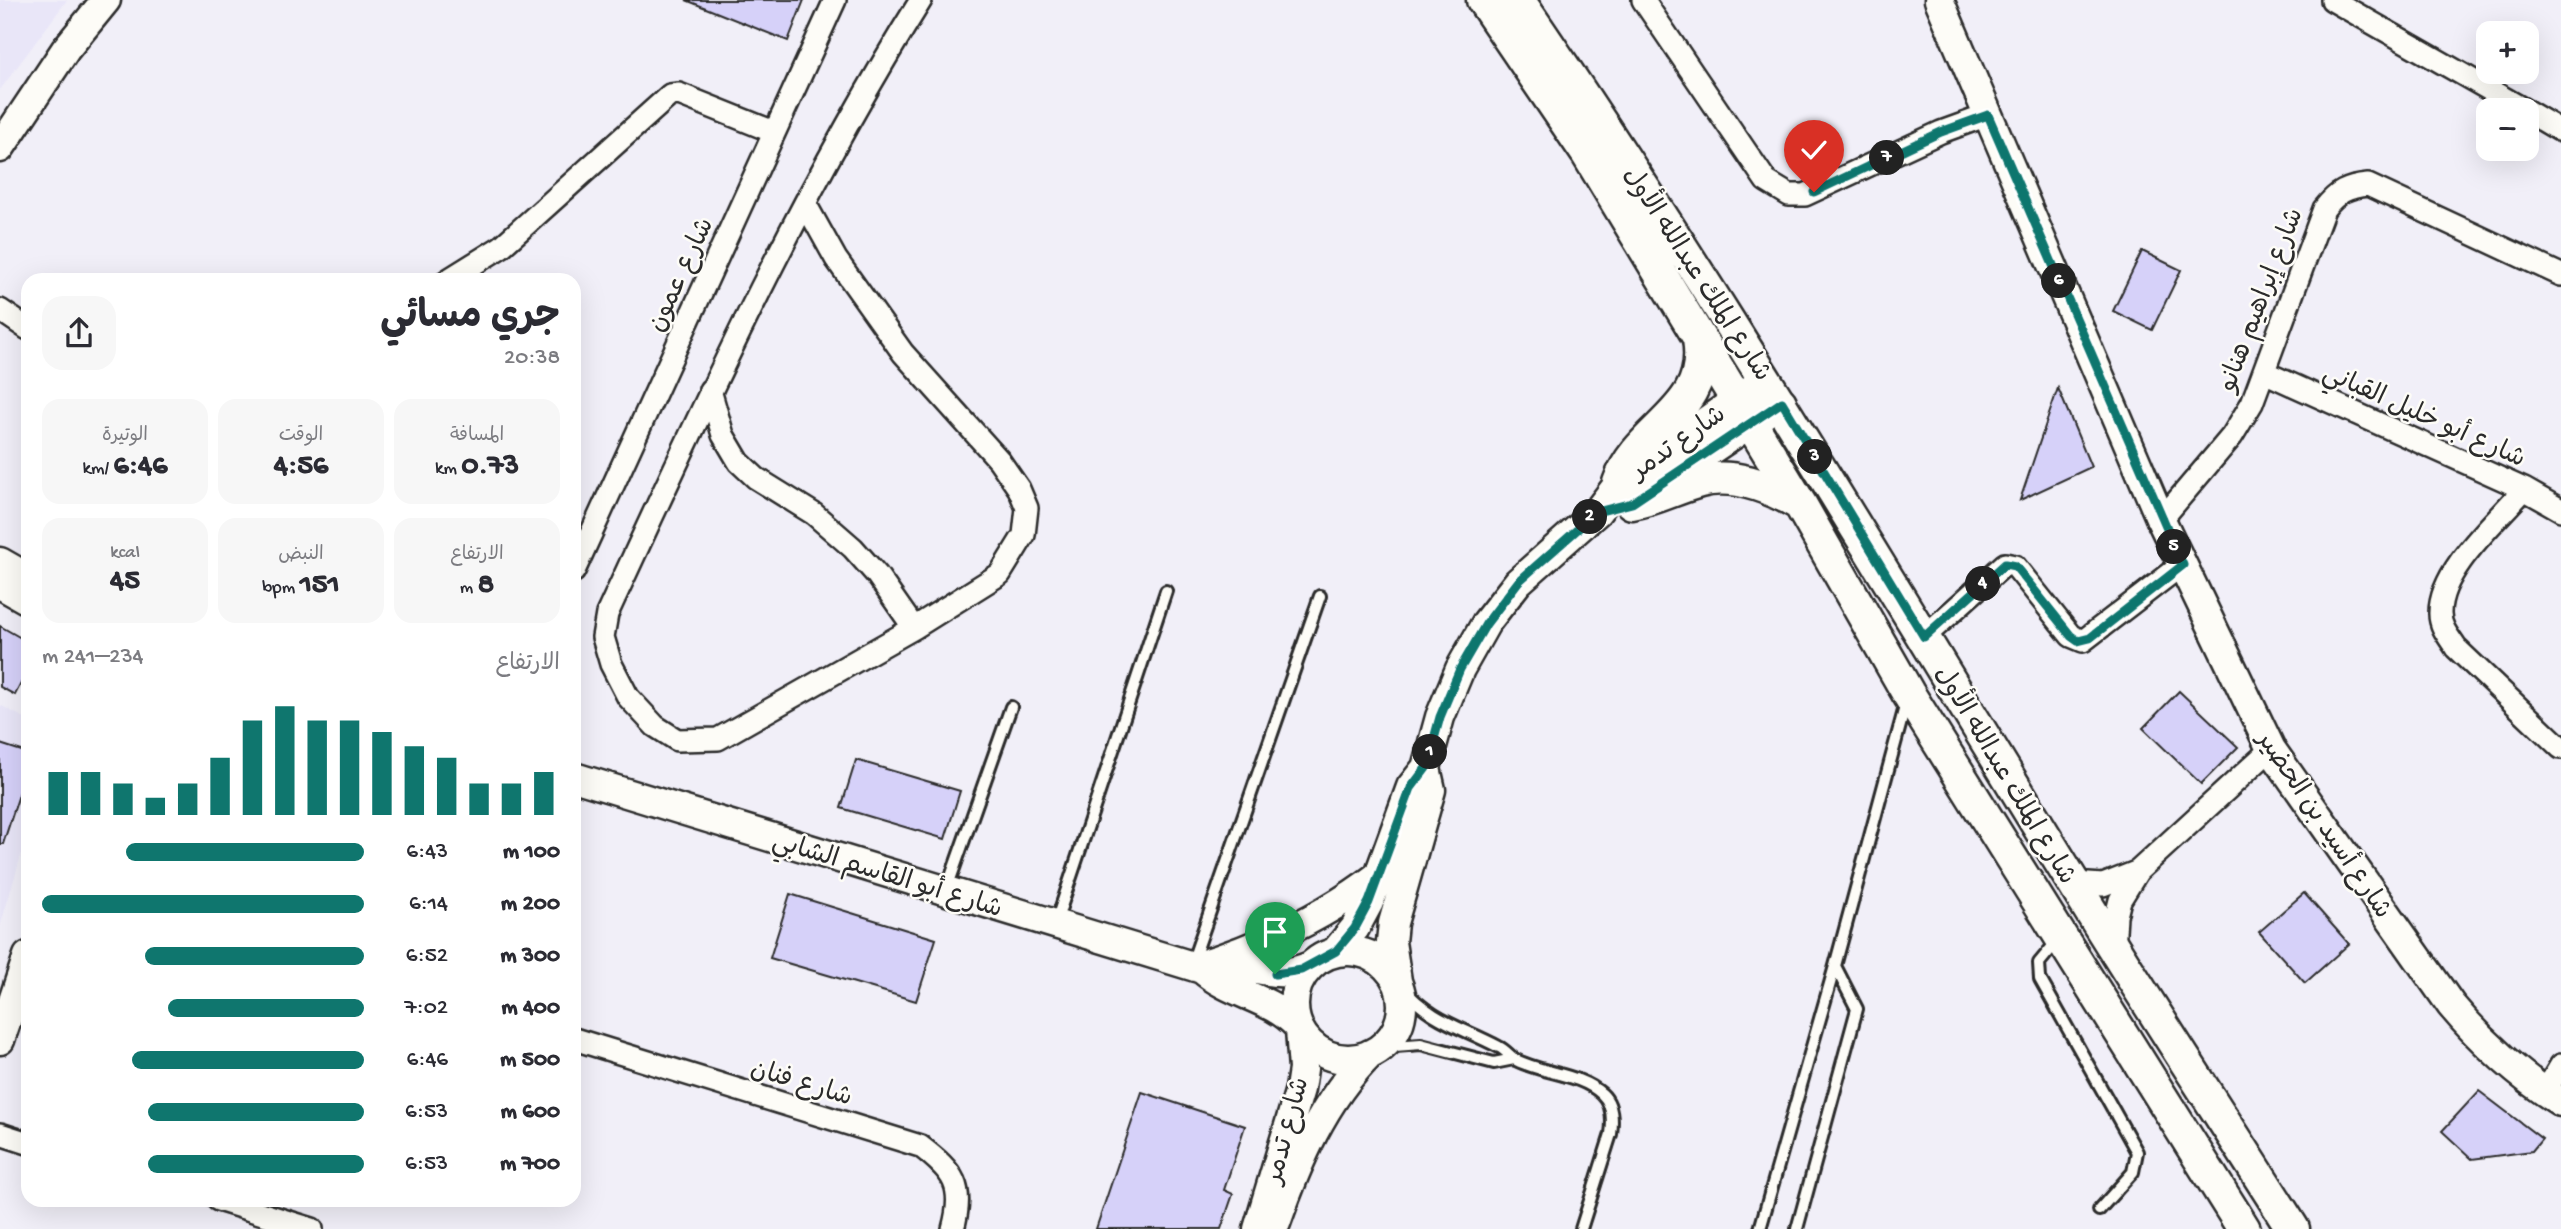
<!DOCTYPE html>
<html lang="ar">
<meta charset="utf-8">
<style>
body{margin:0;font-family:"Gochi Hand","Playpen Sans Arabic",sans-serif;background:#f7f7f7;color:#2b2b33;direction:rtl;height:100vh;display:flex;flex-direction:column;font-size:26px;white-space:nowrap}
*{box-sizing:border-box;margin:0}
p{font-size:23px;color:#7c7c81}
.icon{flex:none;width:38px;height:38px;fill:none;stroke:currentColor;stroke-width:2;stroke-linecap:round;stroke-linejoin:round}
.map{position:relative;flex:1;overflow:hidden;direction:ltr}
.panel{position:absolute;left:21px;top:273px;width:560px;height:934px;display:flex;flex-direction:column;background:#fff;border-radius:21px;box-shadow:0 7px 28px #0002;direction:rtl}
.panel>*{flex:none}
.controls{position:absolute;left:2476px;top:21px;display:grid;gap:14px}
.controls a{display:grid;place-items:center;width:63px;height:63px;border-radius:14px;background:#fff;box-shadow:0 7px 28px #0002;font-size:35px}
.pin{position:absolute;display:grid;place-items:center;width:60px;height:60px;color:#fff;margin:-72px -30px;border-radius:50% 50% 50% 0;rotate:-45deg;box-shadow:0 0 7px #0007}
.pin .icon{rotate:45deg}
.km{position:absolute;width:35px;height:35px;margin:-18px;border-radius:50%;background:#222;color:#fff;font-size:19px;line-height:35px;text-align:center}
.round{display:grid;place-items:center;flex:none;width:74px;height:74px;border-radius:21px;background:#f7f7f7}
.headline{display:flex;align-items:center;justify-content:space-between;height:119px;padding:0 21px}
h1{font-size:38px;font-weight:700;line-height:52px}
.figures{display:grid;grid-template-columns:repeat(3,1fr);gap:10px;height:119px;padding:7px 21px}
.figures div{display:grid;align-content:center;border-radius:18px;background:#f7f7f7;text-align:center}
.figures b{font-size:30px;font-weight:700}
.figures small{font-size:19px;font-weight:400}
.figures p{font-size:19px}
.chart{height:196px;padding:14px 21px}
.chart p{display:flex;justify-content:space-between}
.chart svg{width:100%;height:126px;margin-top:7px;stroke:#0f766e;stroke-width:6}
ul{padding:0 21px;list-style:none;font-size:23px}
li{display:grid;grid-template-columns:112px 84px 1fr;align-items:center;height:52px}
li i{height:18px;border-radius:9px;background:#0f766e}
.map>svg:first-child{display:block}
</style>
<div class="map">
<svg width="2561" height="1229" viewBox="0 0 2561 1229">
<rect width="100%" height="100%" fill="#f1eff8"/>
<filter id="ink" filterUnits="userSpaceOnUse"><feTurbulence type="fractalNoise" baseFrequency=".0143" numOctaves="2"/><feDisplacementMap in="SourceGraphic" scale="14" xChannelSelector="R" yChannelSelector="G"/><feConvolveMatrix kernelMatrix="1 2 1 2 8 2 1 2 1" color-interpolation-filters="sRGB"/></filter>
<g filter="url(#ink)">
<path fill="#e9e6f8" d="M0,0h67l-67,90z
M0,705l28,15v112l-28,95z"/>
<path fill="#d6d1f9" stroke="#2b2b2b" stroke-width="2" d="M686,0h118l-16,41z
M2142,251l39,19 -29,60 -39,-19z
M2058,388l33,79 -71,33z
M0,626l28,16v28l-13,25 -15,-8z
M2179,691l59,56 -37,37 -58,-56z
M0,744l28,9v14l-25,77h-3z
M856,760l104,31 -15,48 -104,-31z
M2304,893l45,51 -44,39 -46,-51z
M790,894l146,45 -20,62 -146,-43z
M2479,1091l63,48 -10,12 -60,8 -30,-28z
M1142,1092l103,34 -21,64 9,4 -12,35h-125z"/>
<g fill="none" stroke-linecap="round" stroke-linejoin="round">
<defs>
<path id="lane" d="M947,888l64,-181
M1056,922l110,-331
M2059,939l-20,24 1,16 97,173 -4,20 -34,38
M1192,963l128,-367
M1399,985c35,38 58,40 100,62 7,3 11,10 17,13 27,14 63,13 86,34 11,10 11,26 9,40l-30,95
M1382,1047l39,-3 73,19 20,-4
M1760,1229l75,-263 71,-263
M1797,1229l60,-220 -22,-43"/>
<path id="street" d="M1643,0l123,181 23,14h16l136,-63 47,-17
M2332,0l193,110
M2527,111l34,20
M806,205l30,54 67,94 96,107 20,29 8,19 -3,27 -24,39 -86,54 -196,111 -41,1 -22,-14 -27,-29 -17,-33 -8,-27 4,-23c96,-208 192,-419 314,-614
M448,280l53,-33 169,-152 9,-1 95,38
M0,310l28,19
M2264,372l260,117 37,21
M710,390l13,45 16,27 17,16 58,36 39,34 24,27 37,53
M2524,489c-27,32 -85,81 -84,125 0,13 9,23 16,34l105,100
M2161,520l71,-84 20,-33 72,-194c13,-17 23,-22 44,-24l193,90
M574,571l261,-571
M1924,637l81,-73 10,2 56,70 12,5 100,-77
M2073,883l30,2 33,-13
M2114,948l2,-32 4,-16 18,-29 133,-122
M574,1039l346,107c34,26 45,40 33,83
M2545,1092l16,-27
M0,1134l28,9
M218,1200l94,29"/>
<path id="secondary" d="M1939,0l222,520 110,229 180,256c30,36 70,73 110,97
M0,148l66,-99 40,-49
M1650,491l132,-89
M0,562l28,16
M0,584l28,16
M574,777l628,192c29,26 69,28 96,57
M1294 1005a54 54 0 1 1 108 0a54 54 0 1 1-108 0Z
M1336,951l19,-23 14,-26 42,-115 15,-19 14,-51 20,-48 26,-46 32,-41 79,-70 22,-29 137,-97
M1214,965c35,-5 59,18 96,1
M1195,967c68,-21 128,-49 184,-92
M1397,981l-6,-39 2,-19 38,-133 -5,-22
M0,1040l28,-84
M1276,1223c22,-62 47,-122 94,-169
M1258,1229l42,-140 3,-20 -3,-39"/>
<path id="primary" d="M1483,0l104,153 213,351 108,189 336,536
M1518,0c197,287 373,587 556,884 71,116 146,230 219,345
M1619,483c20,-58 92,-71 80,-144
M1632,503c24,-4 45,-16 68,-22 34,-9 72,7 100,23"/>
</defs>
<use href="#lane" stroke="#2b2b2b" stroke-width="16"/>
<use href="#street" stroke="#2b2b2b" stroke-width="26"/>
<use href="#secondary" stroke="#2b2b2b" stroke-width="33"/>
<use href="#primary" stroke="#2b2b2b" stroke-width="37"/>
<use href="#lane" stroke="#fdfcf7" stroke-width="10"/>
<use href="#street" stroke="#fdfcf7" stroke-width="21"/>
<use href="#secondary" stroke="#fdfcf7" stroke-width="28"/>
<use href="#primary" stroke="#fdfcf7" stroke-width="32"/>
</g>
</g>
<g fill="none" stroke-linecap="round" stroke-linejoin="round" filter="url(#ink)">
<defs>
<path id="route" d="M1275,974l26,-4 35,-19 19,-23 14,-26 42,-114 15,-20 14,-51 20,-48 26,-45 32,-42 79,-70 35,-9 150,-101 142,235 81,-73 10,2 56,70 7,5 12,-3 93,-73 -195,-450 -47,17 -127,60"/>
</defs>
<use href="#route" stroke="#fff" stroke-width="14"/>
<use href="#route" stroke="#0f766e" stroke-width="9"/>
</g>
<g text-anchor="middle" stroke-width="5" stroke-linejoin="round" paint-order="stroke">
<g font-size="26" fill="#2b2b2b" stroke="#fdfcf7">
<text transform="translate(1699 273) rotate(57)" y="9">شارع الملك عبدالله الأول</text>
<text transform="translate(679 274) rotate(-65)" y="9">شارع عمون</text>
<text transform="translate(2259 299) rotate(-69)" y="9">شارع إبراهيم هنانو</text>
<text transform="translate(2425 414) rotate(24)" y="9">شارع أبو خليل القباني</text>
<text transform="translate(1677 441) rotate(-35)" y="9">شارع تدمر</text>
<text transform="translate(2007 774) rotate(59)" y="9">شارع الملك عبدالله الأول</text>
<text transform="translate(2326 824) rotate(56)" y="9">شارع أسيد بن الحضير</text>
<text transform="translate(888 873) rotate(17)" y="9">شارع أبو القاسم الشابي</text>
<text transform="translate(802 1081) rotate(17)" y="9">شارع فنان</text>
<text transform="translate(1285 1130) rotate(-75)" y="9">شارع تدمر</text>
</g>
</g>
</svg>
<div class="controls">
<a>+</a>
<a>−</a>
</div>
<div class="pin" style="left:1275px;top:974px;background:#1e9e55"><svg class="icon" aria-label="arrive" viewBox="0 0 24 24"><path d="M6 21V4h12l-3 4 3 4H6"/></svg></div>
<div class="pin" style="left:1814px;top:192px;background:#d93025"><svg class="icon" aria-label="check" viewBox="0 0 24 24"><path d="M5 12l5 5 9-10"/></svg></div>
<b class="km" style="left:1430px;top:752px">1</b>
<b class="km" style="left:1590px;top:517px">2</b>
<b class="km" style="left:1815px;top:457px">3</b>
<b class="km" style="left:1983px;top:584px">4</b>
<b class="km" style="left:2174px;top:547px">5</b>
<b class="km" style="left:2059px;top:281px">6</b>
<b class="km" style="left:1887px;top:158px">7</b>
<section class="panel">
<div class="headline"><div><h1>جري مسائي</h1><p>20:38</p></div><a class="round"><svg class="icon" aria-label="share" viewBox="0 0 24 24"><path d="M12 15V3M7 8l5-5 5 5M5 13v7h14v-7"/></svg></a></div>
<div class="figures">
<div><p>المسافة</p><b>0.73<small> km</small></b></div>
<div><p>الوقت</p><b>4:56</b></div>
<div><p>الوتيرة</p><b>6:46<small> /km</small></b></div>
</div>
<div class="figures">
<div><p>الارتفاع</p><b>8<small> m</small></b></div>
<div><p>النبض</p><b>151<small> bpm</small></b></div>
<div><p>kcal</p><b>45</b></div>
</div>
<div class="chart"><p><span>الارتفاع</span>234–241 m</p>
<svg viewBox="0 0 160 44" preserveAspectRatio="none"><path d="M5 44V29M15 44V29M25 44V33M35 44V38M45 44V33M55 44V24M65 44V11M75 44V6M85 44V11M95 44V11M105 44V15M115 44V20M125 44V24M135 44V33M145 44V33M155 44V29"/></svg>
</div>
<ul>
<li><b>100 m</b>6:43<i style="width:74%"></i></li>
<li><b>200 m</b>6:14<i style="width:100%"></i></li>
<li><b>300 m</b>6:52<i style="width:68%"></i></li>
<li><b>400 m</b>7:02<i style="width:61%"></i></li>
<li><b>500 m</b>6:46<i style="width:72%"></i></li>
<li><b>600 m</b>6:53<i style="width:67%"></i></li>
<li><b>700 m</b>6:53<i style="width:67%"></i></li>
</ul>
</section>
</div>
